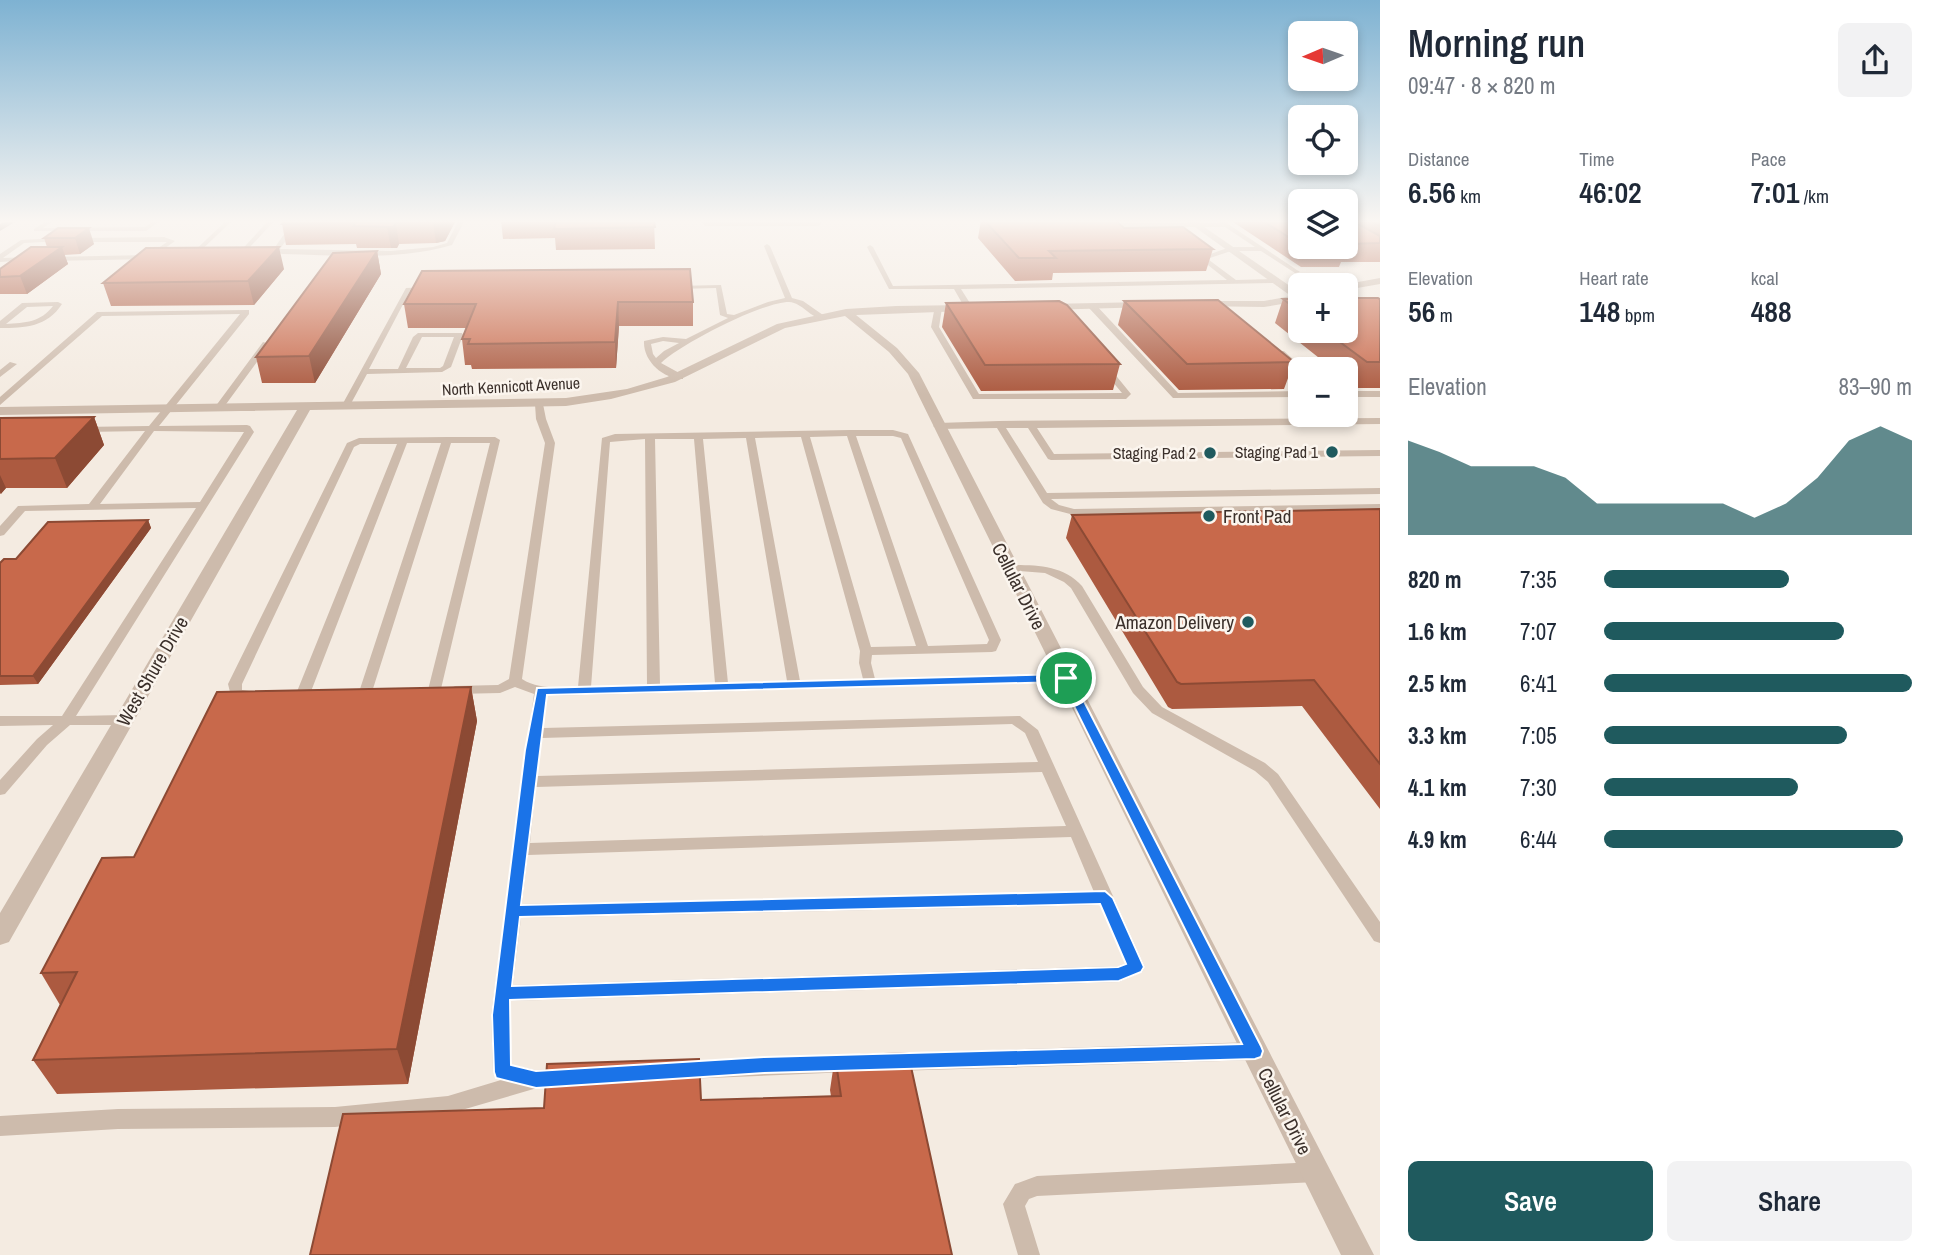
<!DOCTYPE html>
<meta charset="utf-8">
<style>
body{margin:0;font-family:"Archivo Narrow",sans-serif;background:#f2f2f3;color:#1f2937;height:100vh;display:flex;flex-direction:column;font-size:26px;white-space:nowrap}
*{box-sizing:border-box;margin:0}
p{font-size:23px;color:#747a83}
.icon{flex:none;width:38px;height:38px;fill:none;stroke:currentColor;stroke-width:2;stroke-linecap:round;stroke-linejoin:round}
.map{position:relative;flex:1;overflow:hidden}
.panel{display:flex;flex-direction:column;background:#fff;width:560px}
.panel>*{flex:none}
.needle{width:46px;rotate:268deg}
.controls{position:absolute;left:1288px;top:21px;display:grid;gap:14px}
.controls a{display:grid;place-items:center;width:70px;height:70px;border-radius:10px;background:#fff;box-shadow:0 4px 10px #0003;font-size:35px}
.pin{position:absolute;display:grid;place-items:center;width:60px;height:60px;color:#fff;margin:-30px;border:4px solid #fff;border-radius:50%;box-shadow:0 2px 7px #0007}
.round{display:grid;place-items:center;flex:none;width:74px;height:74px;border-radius:10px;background:#f2f2f3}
.summary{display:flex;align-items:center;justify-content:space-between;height:119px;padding:0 28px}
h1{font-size:38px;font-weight:600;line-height:52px}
.stats{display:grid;grid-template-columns:repeat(3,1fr);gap:10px;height:119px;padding:7px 28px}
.stats div{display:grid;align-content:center}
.stats b{font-size:30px;font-weight:600}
.stats small{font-size:19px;font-weight:400}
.stats p{font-size:19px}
.chart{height:196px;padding:14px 28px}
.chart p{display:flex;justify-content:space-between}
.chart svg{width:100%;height:126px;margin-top:7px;fill:#1f5a5e;opacity:.7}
.cta{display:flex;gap:14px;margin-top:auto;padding:14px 28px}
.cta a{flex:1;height:80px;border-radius:10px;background:#1f5a5e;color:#fff;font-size:28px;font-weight:600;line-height:80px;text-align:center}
.cta a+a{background:#f2f2f3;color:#1f2937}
ul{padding:0 28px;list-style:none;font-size:23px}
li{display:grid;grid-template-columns:112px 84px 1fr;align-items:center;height:52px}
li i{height:18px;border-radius:9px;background:#1f5a5e}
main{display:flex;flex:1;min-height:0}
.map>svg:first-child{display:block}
</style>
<main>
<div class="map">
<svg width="1380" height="1255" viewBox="0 0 1380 1255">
<rect width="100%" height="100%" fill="#f4ebe1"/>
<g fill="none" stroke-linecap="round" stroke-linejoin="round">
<path fill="#cdbbac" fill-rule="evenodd" d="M48,220h7l-12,8 102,-1 10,-7h6l-15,11h-112v-2z
M227,220h6l-41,39h-4v-2z
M269,220h6l-36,39h-4v-2z
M294,220h6l-20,29 111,2 42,-4 14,-4 12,-23h6l-13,25c-55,16 -113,10 -170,9l-9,-4z
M701,220h6l1,2h106l-1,-2h6l2,4 -3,2h-113z
M1216,220h6l78,52 -5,1 -34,-22h-30l-21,7 -1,2 27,20 39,-1 3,2 -3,2 -314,6 12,19 -4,2h-3l-12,-21h-65l-22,-42 3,-2 3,2 20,39 334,-6 -23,-18 1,-6 25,-9h25l-30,-20h-117l-3,-2 3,-2h112z
M164,237l11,4 -25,18 -101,2 -3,-2 3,-2 99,-2 19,-13h-89l-3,-2 3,-2z
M59,238l2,3 -37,2 -21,15 25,-1 2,1v2l-30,2v-8l21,-14z
M767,244l3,2 22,52 11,3 20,14v4c-13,-1 -20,-16 -34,-17 -27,0 -108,42 -128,61l22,12v4c-20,0 -40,-18 -39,-38l19,-4 23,2 42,-21 -8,-3 -4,-27 -39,1 -2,-1v-2l46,-1 6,29 7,1 34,-13 17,-4 -21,-52zM663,341l16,2 -15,8 -8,7 -3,-4 -2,-10z
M406,288l22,-1 4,2 -4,2h-18l-41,78h29l15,-32 5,-4h44l1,2 -12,32 -9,5 -75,2 -19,35h-6l-1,-2zM422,337h32l-11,29 -3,2h-34z
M58,302l4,2c-15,23 -37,24 -62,24v-7l22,-18zM53,306c-12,16 -28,17 -47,18l21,-17z
M1089,304h6l83,89 122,-2v6l-127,1 -84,-90z
M935,306l7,2 -3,19 40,67 143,-1 -20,-24 4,-2h3l22,27 -5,5h-153l-42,-72z
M246,310h3v4l-90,112 88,-1 3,1 4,6 -178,284 48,-1 5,2 2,3 -2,3 -5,2h-54l-23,20 -42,49 -5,1v-15l37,-41 16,-14 -53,1v-10h62l134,-208 -171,3 -21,24 -4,1v-10l18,-20 71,-2 56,-73 -61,1 -3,-1v-4l68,-1 91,-112 -138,2 -102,89v-8l97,-85zM154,431l90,1 -44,70 -100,2z
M263,342l7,2 -49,67h-6v-4z
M1278,351h6l20,18 -7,2 -19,-16z
M10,362l7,2 -17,13v-7z
M1346,391h34v6h-34z
M539,401l4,3 3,15 9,24 -33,236c17,11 37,8 56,8l24,-249 13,-4 235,-4h43l15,4 93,206 -5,11 -4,1 -120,3 -1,8 4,16 191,-5 7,4 -7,4 -519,14 -4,32 477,-12 18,14 107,237 -3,5 -23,10 -608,19 -2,14 3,50 24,5 26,-1 7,3 3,6 -3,6 -7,3 -25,1 -89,26 -113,13 -217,2 -118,7v-20l118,-7 217,-2 113,-11 53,-16 -5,-2 -3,-6 -2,-57 43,-321 -19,-7 -15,6 -45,1 -7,-4 7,-4 43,-1 11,-6 36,-236 -9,-24 -1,-15zM847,436l69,210 -45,1 -61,-210zM856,436h37l8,2 88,202 -2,4 -59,2zM801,437l59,214 -1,12 4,16 -63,2 -45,-243zM746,438l41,243 -59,2 -25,-244zM645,439l2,246 -56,2 19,-245zM655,439h39l21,244 -55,2zM1012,724l13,9 13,29 -501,14 5,-38zM1042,772l24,54 -536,17 6,-56zM1071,837l23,55 -572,12 6,-49zM1100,905l26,58 -8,3 -605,19 8,-67z
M1380,418v6l-343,4 17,26 326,-4v6l-329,4 -3,-1 -20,-31h-22l41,65 333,-5v6l-329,5 8,6 15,4 306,-5v6l-306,5 -23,-6 -8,-6 -46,-75 -59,1 -5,-3 5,-3 61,-2z
M447,437h48l5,3 -60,253 -5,1 -7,-4 62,-247h-39l-80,252h-10l-2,-3 82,-249h-34l-97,251 -7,4 -7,-4 101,-250h-37l-6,3 -112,237v6l14,2 2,3 -7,4 -20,-3 -3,-12 119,-241 12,-5z
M1010,565c26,0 53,0 72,21l61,101 19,20 103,56 13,11 102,148v21l-6,-2 -106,-159 -13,-11 -103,-58 -19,-20 -62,-105 -7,-6 -19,-9 -39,-3 -2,-2 2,-2z
M1255,1042l7,3 2,6 -2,6 -7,3 -360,11 -7,-3 -2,-6 2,-6 7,-3z
M849,1054l7,3 2,6 -2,6 -7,3 -164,7 -7,-3 -3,-6 3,-6 7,-3z
M1316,1162l7,3 3,7 -3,7 -7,3 -279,14 -8,3 -4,7 15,49h-22l-15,-51 12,-20 22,-8z"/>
<path fill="#cdbbac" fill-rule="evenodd" d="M1185,220h9l106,73v8l-36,6 -67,-1 -1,-2 5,-3h63l27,-5z
M1380,278v6l-34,6v-5h-4z
M1145,302l5,3 -1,2 -102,3 -5,-3 5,-3z
M896,306l70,-1 5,3 -5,3 -110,4 41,33 22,25 455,882h-33l-433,-881 -19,-22 -44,-36 -60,12 -110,54 -64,17 -45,7 -256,4 -301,532 -9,3v-32l297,-503 -297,5v-8l566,-9 61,-9 40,-12 110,-53 69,-15z"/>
<path fill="#7d675c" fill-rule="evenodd" d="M8,220h10l-18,11v-7z"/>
</g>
<path fill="#ac5a40" d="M456,220l-11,21 -9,2 -37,1 -2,4h-40l-1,-4 -70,1 -4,-21z
M501,220h153l1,29 -99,1 -1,-12 -52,1z
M981,220h134l9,8 89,21 -7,22 -153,2 -1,7 -37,1 -37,-43z
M1230,220h70v27h46v-27h34v42h-39l-2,5h-38z
M58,228l36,16 -14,10 -16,1 4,9 -41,30h-27v-25l47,-22 -3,-9z
M377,251l4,23 -66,109h-53l-6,-26z
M284,269l-30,36 -143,1 -8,-23z
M1283,299h17v32h46l34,-32v89h-24l-10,-8v-11h-13l-58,-46z
M1124,301l170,61 -10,27 -105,1 -61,-65z
M693,302v24h-74l-3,42 -144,1 -1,-4h-6l-3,-26 4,-11h-58l-4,-24z
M946,303l174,61 -7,26 -132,1 -39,-64z
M94,417l10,28 -37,43h-61l-6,6v-76z
M1380,509v300l-78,-103 -130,3 -4,-2 -102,-169 6,-23z
M148,520l3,8 -113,156 -38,1v-122z
M471,687l6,34 -69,363 -351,10 -24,-34 27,-55 -19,-32 93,-116z
M835,1056l117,199 -408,-147 287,-12 -1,-6z"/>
<path fill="#8c4a34" d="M442,220h14l-11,21 -9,2 -3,-21z
M396,223l3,21 -2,4h-6l-4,-21z
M89,228l5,16 -14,10 -5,-16z
M62,247l6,17 -41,30 -7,-18z
M279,247l5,22 -30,36 -6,-24z
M377,251l4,23 -66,109 -6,-27z
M618,302l1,24 -3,42 -1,-26z
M94,417l10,28 -37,43 -12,-30z
M0,475l6,13 -5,6 -1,-2z
M148,520l3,8 -113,156 -5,-8z
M471,687l6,34 -69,363 -11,-35z"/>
<path fill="#c8694b" stroke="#8c4a34" stroke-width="2" d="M286,220h156l-9,2 -37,1 -3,4h-6l-34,-1 2,-3 -73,1z
M556,220h98l1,7 -101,2z
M984,220h131l9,8 59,-1 30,22 -164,2 7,7h-37z
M1261,220h39v24z
M1346,220h5l29,16v7l-34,1z
M1368,220h12v6z
M58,228h31l-14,10h-31z
M31,247h31l-42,29 -20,1v-8z
M279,247l-31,34 -145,2 43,-35z
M1304,247h39l3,1 -39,1z
M377,251l-68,105 -53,1 77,-104z
M690,269l3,33h-75l-3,40 -147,2 2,-5h-8l14,-35h-72l18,-33z
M1346,298h32l2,1v63h-13l-42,-31h21z
M1283,299h17v13z
M1218,300l76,62 -107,2 -63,-63z
M1059,301l8,4 53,59 -135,1 -39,-62z
M94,417l-39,41 -55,1v-41z
M1380,509v255l-66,-84 -133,4 -4,-2 -105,-167z
M148,520l-115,156h-33v-113l4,-4h12l32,-37z
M471,687l-74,362 -364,11 44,-88 -36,1 61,-115 32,-1 83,-165z
M908,1053l44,202h-642l33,-141 201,-6 3,-44 152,-5 2,41 140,-4 -6,-40z"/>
<linearGradient id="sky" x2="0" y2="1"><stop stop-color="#7eb2d2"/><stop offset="0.56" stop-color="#faf6f2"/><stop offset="1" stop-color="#faf6f2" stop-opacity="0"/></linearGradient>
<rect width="1380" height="395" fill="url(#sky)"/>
<path fill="#1a73e8" stroke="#fff" stroke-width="2" fill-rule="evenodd" d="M1066,674l6,4 189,368 2,5 -2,6 -6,2 -491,14 -228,15 -40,-10 -2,-6 -2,-57 33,-265 12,-62zM1062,682l180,362 -478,13 -228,14 -25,-6 -1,-65 609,-19 22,-9 3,-5 -31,-69 -8,-7 -584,14 26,-210zM1100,904l26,60 -8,3 -606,19 8,-69z"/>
<g fill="#1f5a5e" stroke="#fbf5ee" stroke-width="2.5">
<circle cx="1332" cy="452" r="7"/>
<circle cx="1210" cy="453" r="7"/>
<circle cx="1209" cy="516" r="7"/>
<circle cx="1248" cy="622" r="7"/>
</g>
<g text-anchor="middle" stroke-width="5" stroke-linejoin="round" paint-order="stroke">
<g font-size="16" fill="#3b302b" stroke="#fbf5ee">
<text transform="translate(511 386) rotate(-3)" y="6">North Kennicott Avenue</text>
</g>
<g font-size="16" fill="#3b302b" stroke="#fbf5ee" text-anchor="end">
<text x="1318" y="458">Staging Pad 1</text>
<text x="1196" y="459">Staging Pad 2</text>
</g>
<g font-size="19" fill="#3b302b" stroke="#fbf5ee" text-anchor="start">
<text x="1223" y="523">Front Pad</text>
<text x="1234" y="629" text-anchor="end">Amazon Delivery</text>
</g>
<g font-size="19" fill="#3b302b" stroke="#fbf5ee">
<text transform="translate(1019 586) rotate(63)" y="7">Cellular Drive</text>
<text transform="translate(152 671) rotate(-60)" y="7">West Shure Drive</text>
<text transform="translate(1285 1111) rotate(63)" y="7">Cellular Drive</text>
</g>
</g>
</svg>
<div class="controls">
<a><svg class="needle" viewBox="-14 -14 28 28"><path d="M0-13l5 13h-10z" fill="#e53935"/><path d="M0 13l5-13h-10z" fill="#747a83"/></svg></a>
<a><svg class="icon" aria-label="locate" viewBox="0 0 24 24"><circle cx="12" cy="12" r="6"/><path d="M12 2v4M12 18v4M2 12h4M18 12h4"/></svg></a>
<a><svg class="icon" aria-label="layers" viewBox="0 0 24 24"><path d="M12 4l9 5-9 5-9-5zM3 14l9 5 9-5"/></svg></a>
<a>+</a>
<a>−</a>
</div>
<div class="pin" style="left:1066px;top:678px;background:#1e9e55"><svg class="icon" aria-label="arrive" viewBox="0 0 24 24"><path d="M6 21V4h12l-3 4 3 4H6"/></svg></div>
</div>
<section class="panel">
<div class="summary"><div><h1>Morning run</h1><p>09:47 · 8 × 820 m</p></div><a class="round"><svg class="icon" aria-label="share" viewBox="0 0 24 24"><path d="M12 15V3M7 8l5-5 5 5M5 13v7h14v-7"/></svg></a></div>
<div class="stats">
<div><p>Distance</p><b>6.56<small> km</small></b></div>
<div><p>Time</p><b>46:02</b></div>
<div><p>Pace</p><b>7:01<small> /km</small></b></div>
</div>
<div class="stats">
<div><p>Elevation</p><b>56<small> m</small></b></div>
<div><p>Heart rate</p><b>148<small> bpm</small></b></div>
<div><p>kcal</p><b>488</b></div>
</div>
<div class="chart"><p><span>Elevation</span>83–90 m</p>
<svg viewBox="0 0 160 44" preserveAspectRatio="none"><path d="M0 44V11L10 15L20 20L30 20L40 20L50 24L60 33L70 33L80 33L90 33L100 33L110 38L120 33L130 24L140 11L150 6L160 11V44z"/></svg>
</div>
<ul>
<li><b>820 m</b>7:35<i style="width:60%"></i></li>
<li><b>1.6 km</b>7:07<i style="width:78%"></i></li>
<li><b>2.5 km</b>6:41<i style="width:100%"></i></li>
<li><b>3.3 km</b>7:05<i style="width:79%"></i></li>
<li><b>4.1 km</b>7:30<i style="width:63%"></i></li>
<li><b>4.9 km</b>6:44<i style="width:97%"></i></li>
</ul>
<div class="cta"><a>Save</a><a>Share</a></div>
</section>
</main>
